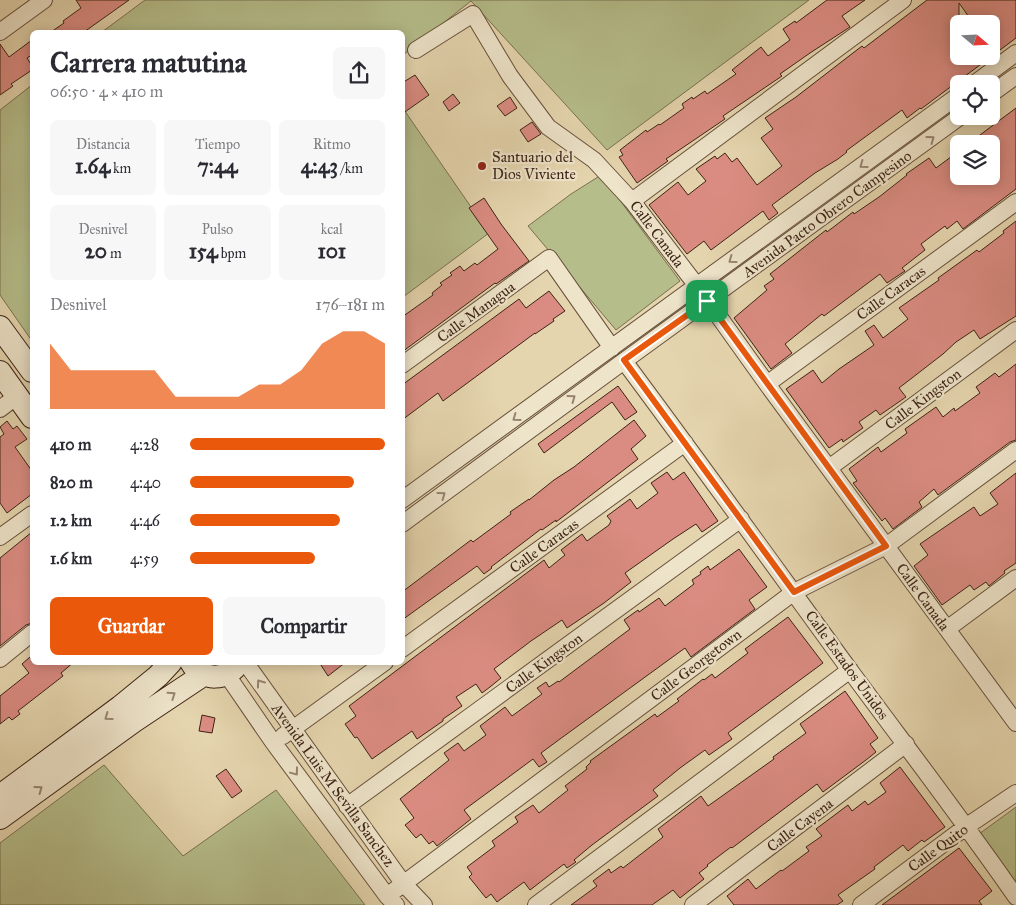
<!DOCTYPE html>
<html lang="es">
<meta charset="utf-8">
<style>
body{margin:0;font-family:"IM FELL Great Primer",serif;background:#f7f7f7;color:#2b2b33;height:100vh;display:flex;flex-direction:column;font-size:19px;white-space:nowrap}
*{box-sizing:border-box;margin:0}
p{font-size:16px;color:#7c7c81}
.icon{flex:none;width:28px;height:28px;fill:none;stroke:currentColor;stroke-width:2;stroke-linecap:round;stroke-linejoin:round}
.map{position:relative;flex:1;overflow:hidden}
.side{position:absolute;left:30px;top:30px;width:375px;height:635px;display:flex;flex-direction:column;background:#fff;border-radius:8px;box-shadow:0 2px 12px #0003}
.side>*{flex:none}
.needle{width:32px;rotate:109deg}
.controls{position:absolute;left:950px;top:15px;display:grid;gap:10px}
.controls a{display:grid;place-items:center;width:50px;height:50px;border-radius:8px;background:#fff;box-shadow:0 2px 12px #0003;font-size:25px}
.pin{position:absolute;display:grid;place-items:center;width:42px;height:42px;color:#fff;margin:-21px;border-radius:10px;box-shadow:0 2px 8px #0006}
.round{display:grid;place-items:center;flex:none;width:52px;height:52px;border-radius:8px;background:#f7f7f7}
.headline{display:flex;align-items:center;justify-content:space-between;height:85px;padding:0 20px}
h1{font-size:28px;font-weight:800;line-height:38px}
.metrics{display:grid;grid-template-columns:repeat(3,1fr);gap:8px;height:85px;padding:5px 20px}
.metrics div{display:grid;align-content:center;border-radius:8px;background:#f7f7f7;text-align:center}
.metrics b{font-size:21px;font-weight:800}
.metrics small{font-size:14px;font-weight:400}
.metrics p{font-size:14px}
.chart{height:140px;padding:10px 20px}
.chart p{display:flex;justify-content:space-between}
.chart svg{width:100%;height:90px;margin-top:5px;fill:#ea580c;opacity:.7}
.primary-button{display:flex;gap:10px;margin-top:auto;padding:10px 20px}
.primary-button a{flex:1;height:58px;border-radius:8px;background:#ea580c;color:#fff;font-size:20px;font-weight:800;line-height:58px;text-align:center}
.primary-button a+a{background:#f7f7f7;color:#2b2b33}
ul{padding:0 20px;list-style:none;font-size:16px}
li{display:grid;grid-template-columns:80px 60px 1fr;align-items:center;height:38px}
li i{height:12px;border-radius:6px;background:#ea580c}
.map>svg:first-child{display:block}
</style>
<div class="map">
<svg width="1016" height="905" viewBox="0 0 1016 905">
<rect width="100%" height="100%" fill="#e5d5ae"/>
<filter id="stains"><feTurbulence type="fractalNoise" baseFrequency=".004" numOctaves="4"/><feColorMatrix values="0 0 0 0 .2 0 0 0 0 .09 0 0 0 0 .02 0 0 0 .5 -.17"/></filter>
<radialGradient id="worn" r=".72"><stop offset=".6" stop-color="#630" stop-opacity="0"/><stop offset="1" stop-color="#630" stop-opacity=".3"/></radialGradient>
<path fill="#b5bd8a" stroke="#797050" d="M145,0h664l-202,150 -136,-149 -68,54 -1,-23h-300z
M32,85v256l-32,-46v-185z
M402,107l87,126 -86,64h-1z
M601,175l79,106 -64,49 -88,-104 43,-32z
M104,765l79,91 93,-66 89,115h-365v-62z
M1016,807v78l-37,-51z"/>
<path fill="#db8c82" stroke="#3d2315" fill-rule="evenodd" d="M76,0h53l-45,32h-33l13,-9 -1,-2 18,-13z
M827,0h38l-23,16 8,11 -40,26 -30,21 2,2 -59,40 2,3 -59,40 2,2 -31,22 -18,-26 4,-2 -3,-5 26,-20 1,2 12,-8 1,1 24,-17 -2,-4 10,-7 1,2 12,-8 2,3 29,-20 -4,-4 29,-23 7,9 22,-16 -7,-11 12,-8 1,2z
M927,0h89v38l-95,71 -1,-1 -13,10 -5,-8 -56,41 1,1 -9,7 -23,14 -43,32 6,8 -9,7 -6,-9 -52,39 -7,-9 -17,13 -38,-49 29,-23 10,13 18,-14 -10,-12 19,-13 2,3 8,-6 7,9 5,-4 20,27 25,-19 -21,-28 12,-9 -8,-11 31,-21 66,-51 2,2zM959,3l15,21h17v32h-32z
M32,40v15l-5,3 5,8v4l-21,14 2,2 -13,9v-51l9,13z
M415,75l14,20 -27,19v-31z
M453,94l7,9 -11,8 -6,-9z
M510,97l7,11 -12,8 -8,-10z
M1016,108v81l-53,40 -6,-8 -10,8 -2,-3 -24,18 4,6 -23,18 3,3 -18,12 -7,-9 -56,42 -2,-2 -37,30 7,9 -21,16 -37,-51 33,-28 -3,-4 10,-7 -4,-5 56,-44 1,2 26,-20 1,2 25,-17 28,-22 -1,-1 23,-16 7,10 23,-17v25h32v-32h-23z
M532,122l9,12 -13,8 -8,-12z
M484,198l17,26 28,37 -33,23 -1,-1 -93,69v-35l31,-22 -1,-2 10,-8 -2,-2 12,-8 -2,-2 10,-7 4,5 11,-8 2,2 21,-16 -29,-41z
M1016,221v95l-36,23 -6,-9 -18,12 -13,12 -44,34 7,9 -26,18 -4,-5 -17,12 4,6 -20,14 -1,-3 -13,9 -43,-59 27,-19 9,13 17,-14 35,-24 -9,-14 9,-6 9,13 25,-19 -9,-11 40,-28 -1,-2 39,-28 2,2 25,-19 -1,-2z
M549,291l16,20 -12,8 1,2 -19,13v-1l-92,68 -5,-8 -36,27v-35l117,-86 7,9z
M1016,364v76l-6,2 -72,53 -4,-6 -15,13 3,5 -29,22 -8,-11 -3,3 -29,-38 4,-2 -8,-12 29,-22 3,5 26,-19 -2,-4 31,-22 7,10 11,-9 1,3 25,-18 -4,-6 19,-14 4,4z
M618,386l19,26 -12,8 -13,-18 -68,51 -6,-9z
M634,420l12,16 -15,13 7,10 -82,63v-2l-14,10 -1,-1 -17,13 -33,25 1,1 -8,6 -7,-8 -75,54v-28l69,-52 2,2 38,-28 -1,-2 19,-13v1l25,-20 20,-13z
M7,421l6,8 4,-3 10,13 -12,8 17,24v23l-25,19 -7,-10v-66l4,-3 -4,-7z
M667,472l6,8 11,-8 34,49 -16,11 -6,-8 -23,15 -48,34 6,9 -27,21 -37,25 -5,-8 -31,21 -37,28 7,9 -11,9 -8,6 -6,-9 -20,13 6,9 -19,13v2l-26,18 -5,-8 -40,28 -15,-22 -2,1 -10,-14 11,-8 -7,-10 195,-146 5,8 16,-13 -4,-5 21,-16 5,7 22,-16 2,-4 -4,-5 23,-17 7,10 21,-16 -7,-10z
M1016,473v90l-12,8 1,2 -16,13 -3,-4 -12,8 -4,-5 -28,20 -28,-39 14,-11 -8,-11 54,-37 6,9 18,-12 -8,-11z
M32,532v91l-6,2 -26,21v-88z
M739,549l28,38 -18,13 6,9 -64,48 -6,-9 -125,91 -19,14 6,9 -8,5 -6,-8 -31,23 -38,28 7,9 -34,27 -4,-5 -4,3 -8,-10 -5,4 -11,-13 9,-7 -14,-19 49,-39 -5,-7 14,-10 6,8 22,-16 -6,-9 25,-19 7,9 30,-22 -5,-6 9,-6 3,5 9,-6 1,1 71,-53 -6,-9 14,-10 1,2 20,-14 6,8 29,-22 -2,-4 9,-6 -1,-2 8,-6 2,4z
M788,617l35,46 -95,70 4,6 -23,16 -4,-5 -25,18 -27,22 5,6 -66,49 -18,15 2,2 -9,6 -3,-4 -34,26 -6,-8 -27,20 -6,-8 -5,4 -17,-21 3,-3 -5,-7 28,-21 -3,-5 26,-19 -3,-5 18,-12 6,8 29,-23 -3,-4 22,-17 -1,-2 5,-5 -1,-1 65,-47 2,3 22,-16 -2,-2 26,-20 1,1 8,-6 3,4 33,-25 -3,-4z
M30,657l2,5h42l-13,11 2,3 -45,35 2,3 -8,6 -3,-3 -9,7v-28l29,-23 -7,-9z
M319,662h27l-18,14z
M845,691l33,47 -8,6 6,8 -10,8 -43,32 -6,-8 -85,64 -1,-1 -24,18 1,1 -9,7 5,6 -24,19 -7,-8 -21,15h-81l26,-19 -4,-5 16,-12 2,4 10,-7 2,2 40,-31 -5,-8 43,-33 7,10 66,-47 -1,-2 33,-24 -6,-9z
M202,715l13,3 -3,15 -13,-2z
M900,767l45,60 -21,15 -2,-2 -14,11 -5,-6 -29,22 1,2 -37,26 5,6 -6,4h-103l-7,-9 21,-17 8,10 25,-19 1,1 27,-20 -3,-4 16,-11 -6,-7 32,-24 4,6 13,-10 3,4 18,-13 -6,-9z
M226,769l16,22 -10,7 -16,-22z
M959,848l33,43 -13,10 3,4h-100z"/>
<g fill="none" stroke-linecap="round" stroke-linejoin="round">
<defs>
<path id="street" d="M0,32l44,-32
M416,50l57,-36 37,62 38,51 46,33 38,41 65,85 70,98 249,339
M974,84l42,-31
M991,94l25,-18
M632,201l271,-201
M624,361c76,102 150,205 225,308 56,76 113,150 167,228
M402,365l147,-107 63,90
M767,384l249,-182
M0,409l17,-13
M829,468l187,-138
M402,500l557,-405
M402,524l222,-163 337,-245
M0,537l32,-23
M947,629l69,-51
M402,649l283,-206
M0,659l32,-26
M245,662l158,221 21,22
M227,675l46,67 114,154 9,9
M283,736l102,-74
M347,806l394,-287
M387,896l407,-304 92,-46 130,-96
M536,905l314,-235
M693,905l213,-161
M861,905l106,-79 49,-33"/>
<path id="secondary" d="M0,327l32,44
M0,372l32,45
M191,662c11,20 37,19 48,0
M0,796l120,-89 38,-31 13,-14
M0,818l134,-97 69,-46"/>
</defs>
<use href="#street" stroke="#67503b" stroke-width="18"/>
<use href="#secondary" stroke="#3d2315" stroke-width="24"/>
<use href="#street" stroke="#eee4ca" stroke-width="16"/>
<use href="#secondary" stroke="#eee4ca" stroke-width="22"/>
</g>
<defs><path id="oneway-chevron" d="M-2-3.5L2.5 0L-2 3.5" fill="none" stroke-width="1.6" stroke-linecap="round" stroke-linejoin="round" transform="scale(1.25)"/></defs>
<g stroke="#968470">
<use href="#oneway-chevron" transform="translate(931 139) rotate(-36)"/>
<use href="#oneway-chevron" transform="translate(863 165) rotate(144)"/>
<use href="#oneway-chevron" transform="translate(732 260) rotate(144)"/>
<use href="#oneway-chevron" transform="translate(572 398) rotate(-36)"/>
<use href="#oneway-chevron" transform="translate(516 418) rotate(144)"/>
<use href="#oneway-chevron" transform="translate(442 495) rotate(-36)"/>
<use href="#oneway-chevron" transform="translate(260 683) rotate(-126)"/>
<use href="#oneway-chevron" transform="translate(172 695) rotate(-34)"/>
<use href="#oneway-chevron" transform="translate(108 717) rotate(144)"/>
<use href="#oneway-chevron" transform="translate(295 772) rotate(53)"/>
<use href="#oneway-chevron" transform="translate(39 789) rotate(-36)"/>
</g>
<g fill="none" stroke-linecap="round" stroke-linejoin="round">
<defs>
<path id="route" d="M707,301l179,245 -92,46 -170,-232z"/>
</defs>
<use href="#route" stroke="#fff" stroke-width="10"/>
<use href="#route" stroke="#ea580c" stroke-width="6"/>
</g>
<circle fill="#8f2418" stroke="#eee4ca" stroke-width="2" cx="482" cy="166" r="5"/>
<g text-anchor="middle" stroke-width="4.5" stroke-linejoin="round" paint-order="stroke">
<g font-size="15" fill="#3d2315" stroke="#eee4ca" text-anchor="start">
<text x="492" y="162">Santuario del<tspan x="492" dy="17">Dios Viviente</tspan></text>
</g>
<g font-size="15" fill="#3d2315" stroke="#eee4ca">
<text transform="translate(827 214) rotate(-36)" y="5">Avenida Pacto Obrero Campesino</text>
<text transform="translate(657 234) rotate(53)" y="5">Calle Canada</text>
<text transform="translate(891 293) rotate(-36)" y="5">Calle Caracas</text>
<text transform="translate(476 312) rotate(-36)" y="5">Calle Managua</text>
<text transform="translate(923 399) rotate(-37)" y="5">Calle Kingston</text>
<text transform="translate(544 546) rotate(-36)" y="5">Calle Caracas</text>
<text transform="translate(923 597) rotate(54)" y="5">Calle Canada</text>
<text transform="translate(544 663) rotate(-36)" y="5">Calle Kingston</text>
<text transform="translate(696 665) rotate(-37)" y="5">Calle Georgetown</text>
<text transform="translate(847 665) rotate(54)" y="5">Calle Estados Unidos</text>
<text transform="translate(333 785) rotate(54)" y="5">Avenida Luis M Sevilla Sanchez</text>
<text transform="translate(800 825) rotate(-37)" y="5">Calle Cayena</text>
<text transform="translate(938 848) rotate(-36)" y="5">Calle Quito</text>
</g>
</g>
<rect width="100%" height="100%" filter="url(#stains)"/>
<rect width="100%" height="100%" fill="url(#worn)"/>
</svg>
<div class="controls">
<a><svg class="needle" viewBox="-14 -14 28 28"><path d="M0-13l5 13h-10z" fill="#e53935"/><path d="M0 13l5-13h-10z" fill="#7c7c81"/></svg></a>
<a><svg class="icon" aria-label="locate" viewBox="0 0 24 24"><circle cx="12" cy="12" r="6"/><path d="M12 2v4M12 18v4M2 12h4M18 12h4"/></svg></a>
<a><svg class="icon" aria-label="layers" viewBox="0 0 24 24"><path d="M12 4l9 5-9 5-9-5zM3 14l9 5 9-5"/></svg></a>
</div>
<div class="pin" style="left:707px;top:301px;background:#1e9e55"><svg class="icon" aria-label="arrive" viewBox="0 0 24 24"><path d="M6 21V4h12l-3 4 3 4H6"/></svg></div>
<section class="side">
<div class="headline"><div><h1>Carrera matutina</h1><p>06:50 · 4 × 410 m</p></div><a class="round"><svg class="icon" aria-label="share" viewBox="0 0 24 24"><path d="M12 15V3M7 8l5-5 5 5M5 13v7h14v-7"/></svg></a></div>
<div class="metrics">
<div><p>Distancia</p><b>1.64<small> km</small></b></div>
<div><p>Tiempo</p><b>7:44</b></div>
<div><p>Ritmo</p><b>4:43<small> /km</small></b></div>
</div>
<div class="metrics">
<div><p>Desnivel</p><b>20<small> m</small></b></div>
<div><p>Pulso</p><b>154<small> bpm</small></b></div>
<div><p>kcal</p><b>101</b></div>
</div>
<div class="chart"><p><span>Desnivel</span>176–181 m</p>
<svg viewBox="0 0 160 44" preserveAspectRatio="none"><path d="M0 44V12L10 25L20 25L30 25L40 25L50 25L60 38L70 38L80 38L90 38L100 32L110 32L120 25L130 12L140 6L150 6L160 12V44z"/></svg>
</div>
<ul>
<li><b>410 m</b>4:28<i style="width:100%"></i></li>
<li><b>820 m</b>4:40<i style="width:84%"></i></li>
<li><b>1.2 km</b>4:46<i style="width:77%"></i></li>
<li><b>1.6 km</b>4:59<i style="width:64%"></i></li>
</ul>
<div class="primary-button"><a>Guardar</a><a>Compartir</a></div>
</section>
</div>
